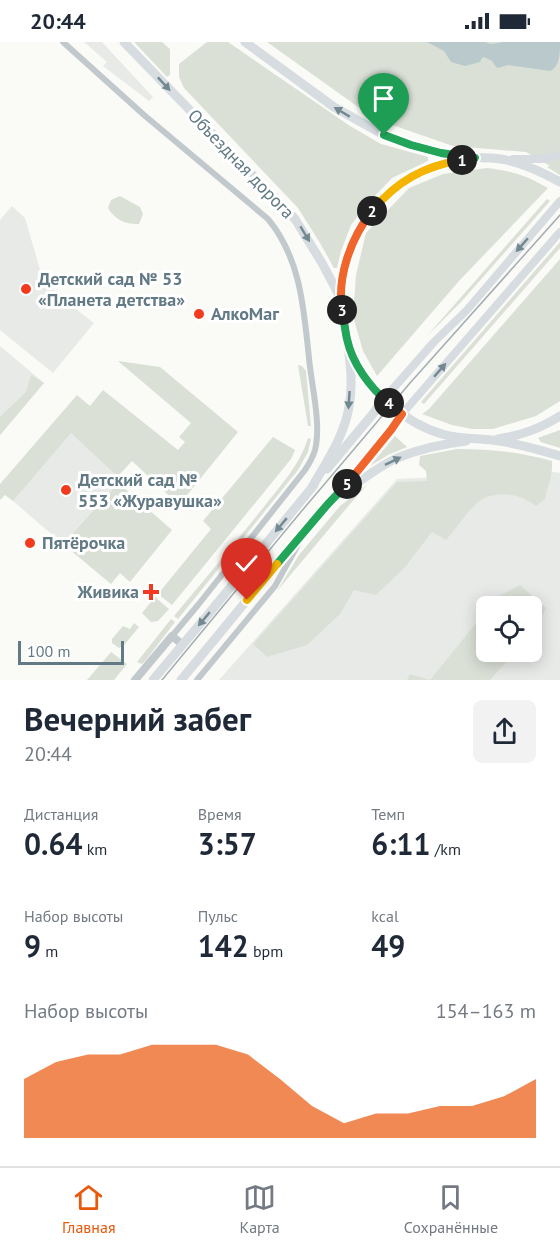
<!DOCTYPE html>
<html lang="ru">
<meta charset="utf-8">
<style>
body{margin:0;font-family:"PT Sans",sans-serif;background:#f2f2f3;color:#1f2937;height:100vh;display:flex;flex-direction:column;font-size:22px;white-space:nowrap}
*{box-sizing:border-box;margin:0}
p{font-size:20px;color:#747a83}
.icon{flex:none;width:33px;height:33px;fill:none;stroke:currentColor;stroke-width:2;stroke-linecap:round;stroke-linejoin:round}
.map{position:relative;height:638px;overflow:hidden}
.details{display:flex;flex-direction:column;background:#fff;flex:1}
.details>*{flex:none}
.tools{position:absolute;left:476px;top:554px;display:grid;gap:12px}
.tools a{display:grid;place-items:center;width:66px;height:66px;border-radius:9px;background:#fff;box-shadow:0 3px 15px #0003;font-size:30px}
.scale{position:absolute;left:18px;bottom:15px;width:106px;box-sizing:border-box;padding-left:6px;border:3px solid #627a85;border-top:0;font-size:16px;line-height:21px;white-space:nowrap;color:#627a85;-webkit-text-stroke:4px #fff;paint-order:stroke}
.pin{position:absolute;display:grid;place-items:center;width:51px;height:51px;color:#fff;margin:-62px -26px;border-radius:50% 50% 50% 0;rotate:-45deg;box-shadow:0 0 6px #0007}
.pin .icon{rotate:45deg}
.km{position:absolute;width:30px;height:30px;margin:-15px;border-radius:50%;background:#222;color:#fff;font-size:16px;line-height:30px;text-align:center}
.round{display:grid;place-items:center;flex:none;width:63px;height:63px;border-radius:9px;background:#f2f2f3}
.head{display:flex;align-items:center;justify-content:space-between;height:102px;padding:0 24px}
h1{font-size:33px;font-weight:700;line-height:45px}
.metrics{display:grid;grid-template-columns:repeat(3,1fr);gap:9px;height:102px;padding:6px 24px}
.metrics div{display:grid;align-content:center}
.metrics b{font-size:30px;font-weight:700}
.metrics small{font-size:16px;font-weight:400}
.metrics p{font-size:16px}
.chart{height:168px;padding:12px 24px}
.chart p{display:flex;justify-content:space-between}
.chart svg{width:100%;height:108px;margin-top:6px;fill:#ea580c;opacity:.7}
.status{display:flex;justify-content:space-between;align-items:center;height:42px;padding:0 30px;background:#fff;direction:ltr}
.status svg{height:16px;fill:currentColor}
.tabs{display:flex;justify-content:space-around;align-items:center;height:84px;border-top:2px solid #e0e1e3;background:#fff;font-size:16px;color:#747a83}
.tabs a{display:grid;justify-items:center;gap:3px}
.tabs .selected{color:#ea580c}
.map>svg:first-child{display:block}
</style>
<div class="status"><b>20:44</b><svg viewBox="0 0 49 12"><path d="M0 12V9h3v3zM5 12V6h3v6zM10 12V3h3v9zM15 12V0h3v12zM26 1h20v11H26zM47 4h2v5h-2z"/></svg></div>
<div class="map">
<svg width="560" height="638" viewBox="0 0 560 638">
<rect width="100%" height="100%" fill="#fafaf7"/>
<path fill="#e8eae8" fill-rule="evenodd" d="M84,0h18l51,55 -4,4 -46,-35 4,-4z
M12,164l13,12 18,62 20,19 31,24 -41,50 -53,-43v-110z
M0,304l44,37 -44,52z
M71,390l50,48 -58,64 -50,-43z
M555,430l5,1v207h-341l178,-201zM486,564h45v45h-45z"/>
<path fill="#dae0d6" d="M134,0h28l8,7v26l-3,2z
M207,0h21l122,84 31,18 47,13v4l-36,17 -24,25 -17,22 -10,26 -4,17h-3l-14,-25 -22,-35 -114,-120 -5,-11v-13z
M267,0h293v133l-13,-8 3,-1 -24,-14 -73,-6 -78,-27z
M487,126c25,3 39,7 61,20l-89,93 -82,95 -14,-25 -10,-35 3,-41 10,-42 43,-45 34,-14z
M120,154l20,11 3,7 -4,10c-13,1 -25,-5 -31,-16l3,-8z
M547,157l3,2 -89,101 -34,34z
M560,200v6l-136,156 -3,-2z
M560,217v142l-24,15 -43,13h-21l-20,-4 -30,-11 7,-5z
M118,319l42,6 78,65 -59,73 -47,-44 -12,13 3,13 49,43 -42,52 -10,-9 -9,11 -48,-40 58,-64 -50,-47 -58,68 -8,-6 -5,5v-16l77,-89 13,11 13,-16 75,60 7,-8 -6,-5 12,-14z
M298,323l4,1 4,5 5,55h-3z
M31,333l13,8 -44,52v-18l26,-25z
M560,388v18l-19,-6 -3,-4z
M395,394l12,11 -19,8 -18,11z
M273,395l22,13 -4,9 -119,146 -14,-11 53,-65 -8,-8z
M308,396l3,1 -3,13 -10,18 -120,149 -4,-3c30,-36 60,-72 89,-108 17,-22 37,-43 45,-70z
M457,407c33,0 63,3 95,12 1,16 -4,23 -7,38l-9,7c-16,-13 -42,-17 -59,-3 -11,10 -21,26 -31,37l-14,-8 -27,35 -29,28 -22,-5 -14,24 -33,31 -40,12 -14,-13 144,-162 30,-1 -1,-10 -7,-6 1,-9z
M367,443l-11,12 -79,94 22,-36 41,-49z
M520,543l26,23 -11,23 -4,4v-29h-41l9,-10z
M155,555l14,12 -11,12 -7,1 -9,-9z
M486,569v40h30l-26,29h-83l3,-6 20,6z
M171,577l4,3 -29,38 -4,4 -5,-2z
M134,581l5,4 -15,18 -5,3 -7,-5v-4l11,-13 7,3z
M111,610l16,12 -13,16h-27z"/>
<path fill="#b9c9cc" d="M427,0h58l6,2 12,-2h57c0,10 0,25 -10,29l-42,-6 -10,3 -2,-1 -4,-6 -8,-4 -2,1 -2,4 -15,4 -14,-4 -7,-11z"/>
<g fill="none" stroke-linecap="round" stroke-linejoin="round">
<path stroke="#c2c9cc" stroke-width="6" d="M63,0l81,73 124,104c35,42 36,97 42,148 3,24 11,60 5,83 -2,7 -6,14 -10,20l-107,135 -26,31
M197,638l78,-94 25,-45"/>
<path stroke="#c2c9cc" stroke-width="8" d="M135,638l37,-44 11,9"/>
<path stroke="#d6dcdf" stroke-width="8" d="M513,117h28l19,-4
M384,357l49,-56 34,-33 93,-109
M402,372l158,-182"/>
<path stroke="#d6dcdf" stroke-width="9" d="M124,0l171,177 27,44 18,34
M245,0l89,65 50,28 27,10 30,8 26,4
M351,310c16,37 51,70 91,82 16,5 33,4 50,6 24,3 45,9 68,16
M498,397c24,-4 41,-10 62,-23
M327,427l45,-54 12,-16
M311,447c14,-25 33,-52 38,-82 5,-26 0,-55 -4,-81 -2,-10 -5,-21 -4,-31 2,-15 4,-31 9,-45 24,-63 84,-99 151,-91 21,3 41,13 59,23
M345,450c16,-12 33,-25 52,-34 22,-9 45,-14 69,-17
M153,638l58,-69 103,-126
M181,638c44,-53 88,-107 133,-160 30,-35 62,-67 88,-106"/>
<path stroke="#a3adb2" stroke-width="1.5" d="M162,638l138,-167 110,-130 150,-168"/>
</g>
<defs><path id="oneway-solid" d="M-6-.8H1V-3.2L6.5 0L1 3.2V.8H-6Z" transform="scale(1.5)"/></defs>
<g fill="#738992">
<use href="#oneway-solid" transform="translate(164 42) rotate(47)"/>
<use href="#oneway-solid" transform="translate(342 70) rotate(-149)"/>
<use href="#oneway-solid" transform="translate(305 192) rotate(59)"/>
<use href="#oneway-solid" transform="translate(522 203) rotate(131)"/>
<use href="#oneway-solid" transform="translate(440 328) rotate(-49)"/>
<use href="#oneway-solid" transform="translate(349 358) rotate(94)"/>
<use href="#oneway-solid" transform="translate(393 419) rotate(-26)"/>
<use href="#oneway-solid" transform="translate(281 483) rotate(130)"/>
<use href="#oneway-solid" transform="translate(204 577) rotate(130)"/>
</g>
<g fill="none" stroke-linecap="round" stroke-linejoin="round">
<defs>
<path id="split-1" d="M384,93l27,10 30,8 34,5 -13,2"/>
<path id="split-2" d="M372,169c25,-30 52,-45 90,-51"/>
<path id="split-3" d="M342,268c-5,-34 9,-72 30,-99"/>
<path id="split-4" d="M342,268c2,10 3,20 5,29 5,24 23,49 42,64"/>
<path id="split-5" d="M347,442l44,-54 11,-16 -13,-11"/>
<path id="split-6" d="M277,522l50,-59 20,-21"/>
<path id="split-7" d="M247,558l30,-36"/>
</defs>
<use href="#split-1" stroke="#fff" stroke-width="12"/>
<use href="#split-2" stroke="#fff" stroke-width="12"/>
<use href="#split-3" stroke="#fff" stroke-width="12"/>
<use href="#split-4" stroke="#fff" stroke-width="12"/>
<use href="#split-5" stroke="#fff" stroke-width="12"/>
<use href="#split-6" stroke="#fff" stroke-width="12"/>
<use href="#split-7" stroke="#fff" stroke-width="12"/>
<use href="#split-1" stroke="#22a559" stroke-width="8"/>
<use href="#split-2" stroke="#f5b400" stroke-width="8"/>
<use href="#split-3" stroke="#f0652b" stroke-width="8"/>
<use href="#split-4" stroke="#22a559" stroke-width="8"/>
<use href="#split-5" stroke="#f0652b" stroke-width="8"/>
<use href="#split-6" stroke="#22a559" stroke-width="8"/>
<use href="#split-7" stroke="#f5b400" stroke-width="8"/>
</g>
<g fill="#f33a1e" stroke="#fff" stroke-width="2">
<circle cx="26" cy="247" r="6"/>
<circle cx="199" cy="272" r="6"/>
<circle cx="66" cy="448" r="6"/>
<circle cx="30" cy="501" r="6"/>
<path d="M148 541h6v6h6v6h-6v6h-6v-6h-6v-6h6z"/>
</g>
<g text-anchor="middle" stroke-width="6" stroke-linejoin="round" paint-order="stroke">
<g font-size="18" fill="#627a85" stroke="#fff">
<text transform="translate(241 122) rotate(46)" y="6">Объездная дорога</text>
</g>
<g font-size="18" font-weight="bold" fill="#627a85" stroke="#fff" text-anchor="start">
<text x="38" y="243">Детский сад № 53<tspan x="38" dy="21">«Планета детства»</tspan></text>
<text x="211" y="278">АлкоМаг</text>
<text x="78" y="444">Детский сад №<tspan x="78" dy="21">553 «Журавушка»</tspan></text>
<text x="42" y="507">Пятёрочка</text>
<text x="139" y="556" text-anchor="end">Живика</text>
</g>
</g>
</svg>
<div class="tools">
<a><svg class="icon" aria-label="locate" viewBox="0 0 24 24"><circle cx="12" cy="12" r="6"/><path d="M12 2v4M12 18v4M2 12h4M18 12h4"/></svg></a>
</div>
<div class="scale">100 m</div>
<div class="pin" style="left:384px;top:93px;background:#1e9e55"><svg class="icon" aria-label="arrive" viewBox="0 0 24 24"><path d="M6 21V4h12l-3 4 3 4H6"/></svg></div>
<div class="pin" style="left:247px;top:558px;background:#d93025"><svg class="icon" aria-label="check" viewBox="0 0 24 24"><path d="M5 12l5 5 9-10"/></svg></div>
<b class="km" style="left:462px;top:118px">1</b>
<b class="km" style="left:372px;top:169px">2</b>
<b class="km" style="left:342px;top:268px">3</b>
<b class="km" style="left:389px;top:361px">4</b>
<b class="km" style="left:347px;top:442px">5</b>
</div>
<section class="details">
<div class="head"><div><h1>Вечерний забег</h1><p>20:44</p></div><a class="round"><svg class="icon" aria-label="share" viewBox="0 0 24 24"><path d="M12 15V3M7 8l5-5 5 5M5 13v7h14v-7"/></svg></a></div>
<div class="metrics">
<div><p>Дистанция</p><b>0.64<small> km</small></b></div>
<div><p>Время</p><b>3:57</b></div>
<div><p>Темп</p><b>6:11<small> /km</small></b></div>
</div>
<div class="metrics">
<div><p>Набор высоты</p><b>9<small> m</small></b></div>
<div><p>Пульс</p><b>142<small> bpm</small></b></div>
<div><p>kcal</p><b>49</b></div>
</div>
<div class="chart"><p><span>Набор высоты</span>154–163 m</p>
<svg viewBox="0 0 160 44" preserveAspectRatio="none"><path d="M0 44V20L10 13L20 10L30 10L40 6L50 6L60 6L70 10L80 20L90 31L100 38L110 34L120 34L130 31L140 31L150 27L160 20V44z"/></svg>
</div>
</section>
<nav class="tabs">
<a class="selected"><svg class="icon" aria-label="home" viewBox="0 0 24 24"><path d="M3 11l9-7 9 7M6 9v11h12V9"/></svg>Главная</a>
<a><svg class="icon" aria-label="map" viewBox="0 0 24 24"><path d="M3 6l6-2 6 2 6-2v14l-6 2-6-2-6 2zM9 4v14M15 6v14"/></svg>Карта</a>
<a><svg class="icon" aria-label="saved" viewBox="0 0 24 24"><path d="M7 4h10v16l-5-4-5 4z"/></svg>Сохранённые</a>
</nav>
